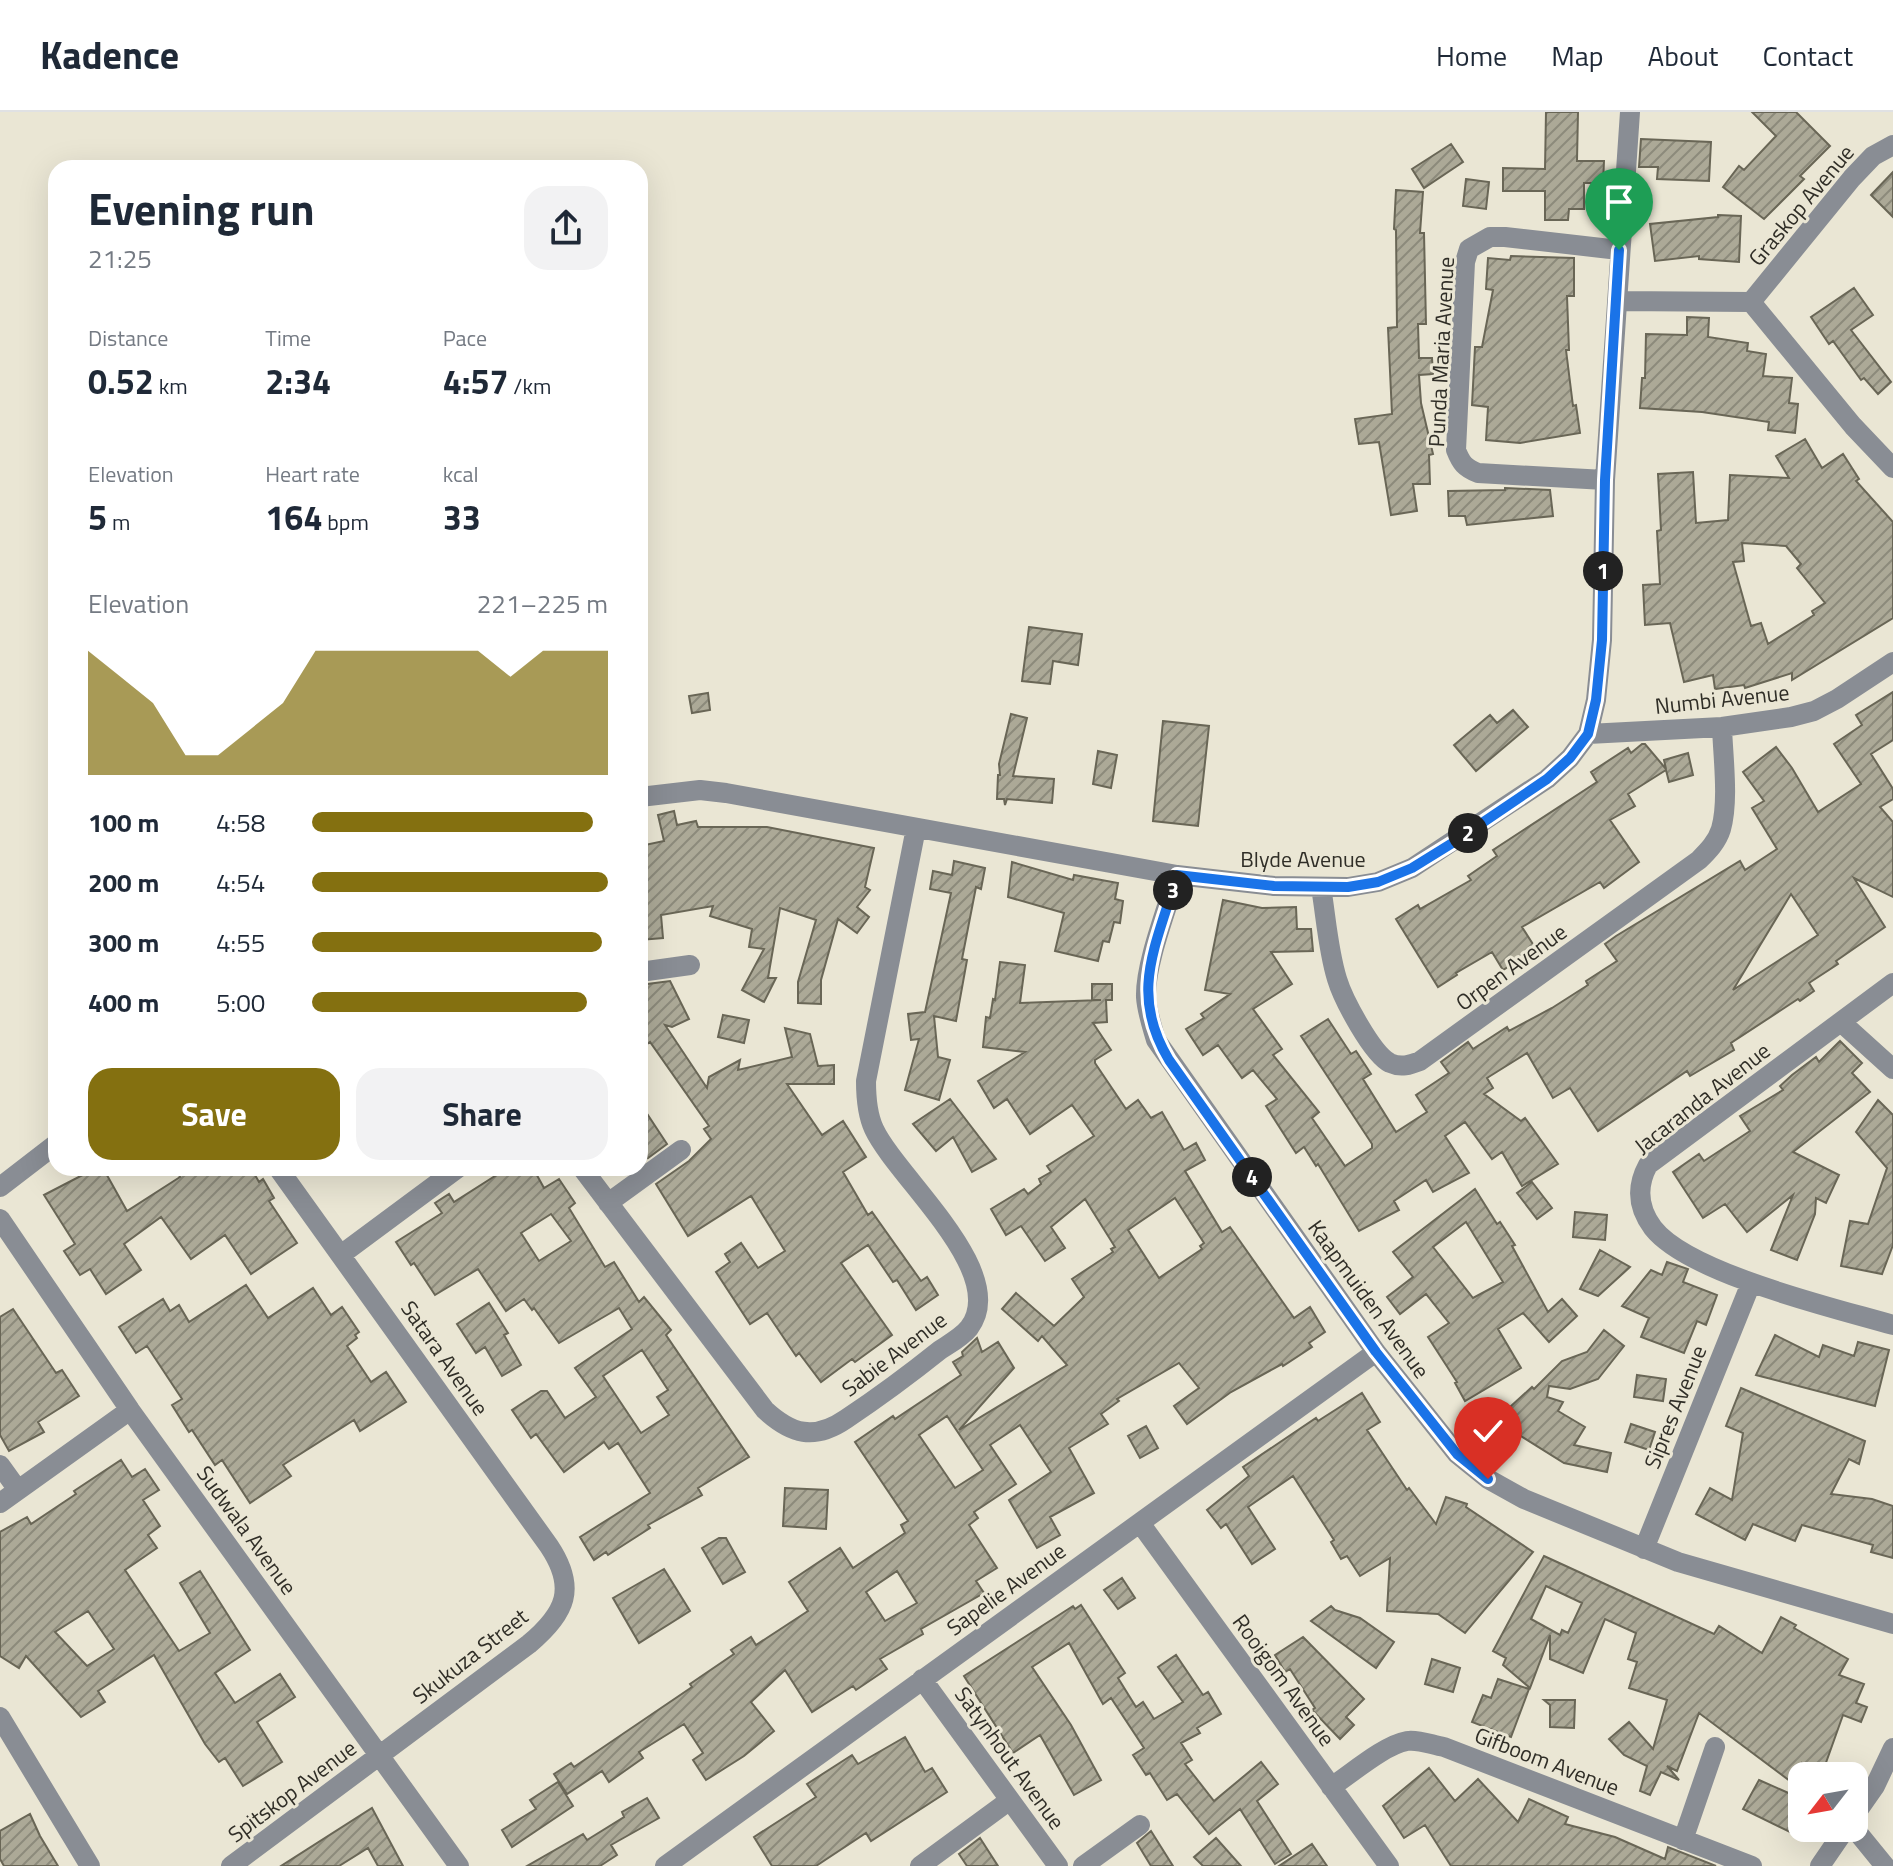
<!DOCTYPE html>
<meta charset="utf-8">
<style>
body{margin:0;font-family:"Titillium Web",sans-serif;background:#f2f2f3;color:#1f2937;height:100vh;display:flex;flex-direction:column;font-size:30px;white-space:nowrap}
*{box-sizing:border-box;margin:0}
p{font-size:26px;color:#747a83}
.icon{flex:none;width:44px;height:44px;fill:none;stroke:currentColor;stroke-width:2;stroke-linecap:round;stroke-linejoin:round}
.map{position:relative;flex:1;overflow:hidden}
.sheet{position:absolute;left:48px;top:48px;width:600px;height:1016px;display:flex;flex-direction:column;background:#fff;border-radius:24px;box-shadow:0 8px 32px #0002}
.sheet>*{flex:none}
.needle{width:52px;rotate:239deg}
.tools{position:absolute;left:1788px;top:1650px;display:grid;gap:16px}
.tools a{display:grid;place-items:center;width:80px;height:80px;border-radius:16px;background:#fff;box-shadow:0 8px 32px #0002;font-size:40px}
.pin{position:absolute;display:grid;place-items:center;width:68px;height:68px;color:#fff;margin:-82px -34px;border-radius:50% 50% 50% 0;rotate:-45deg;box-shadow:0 0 8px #0007}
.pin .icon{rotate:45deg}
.km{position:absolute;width:40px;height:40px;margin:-20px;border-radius:50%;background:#222;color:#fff;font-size:22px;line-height:40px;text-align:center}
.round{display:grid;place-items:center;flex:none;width:84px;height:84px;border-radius:24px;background:#f2f2f3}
.overview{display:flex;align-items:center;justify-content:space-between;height:136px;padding:0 40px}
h1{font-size:44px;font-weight:700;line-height:60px}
.metrics{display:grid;grid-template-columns:repeat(3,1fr);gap:12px;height:136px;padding:8px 40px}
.metrics div{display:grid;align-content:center}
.metrics b{font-size:34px;font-weight:700}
.metrics small{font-size:22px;font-weight:400}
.metrics p{font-size:22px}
.chart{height:224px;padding:16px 40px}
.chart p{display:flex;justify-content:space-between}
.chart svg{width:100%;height:144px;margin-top:8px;fill:#847010;opacity:.7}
.primary-button{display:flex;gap:16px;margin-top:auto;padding:16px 40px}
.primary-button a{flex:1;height:92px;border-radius:24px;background:#847010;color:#fff;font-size:32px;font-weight:700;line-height:92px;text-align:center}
.primary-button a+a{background:#f2f2f3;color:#1f2937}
ul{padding:0 40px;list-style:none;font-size:26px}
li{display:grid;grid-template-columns:128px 96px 1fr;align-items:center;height:60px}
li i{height:20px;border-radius:10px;background:#847010}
header{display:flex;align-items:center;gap:48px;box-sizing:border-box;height:112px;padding:0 40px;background:#fff;border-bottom:2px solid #e0e1e3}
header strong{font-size:38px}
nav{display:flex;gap:44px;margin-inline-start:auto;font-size:28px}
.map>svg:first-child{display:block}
</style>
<header>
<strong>Kadence</strong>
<nav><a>Home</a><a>Map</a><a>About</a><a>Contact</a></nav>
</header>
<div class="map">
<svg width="1893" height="1754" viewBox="0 0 1893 1754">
<defs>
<pattern id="building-hatch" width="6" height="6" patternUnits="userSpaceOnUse" patternTransform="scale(2)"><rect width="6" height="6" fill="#aca997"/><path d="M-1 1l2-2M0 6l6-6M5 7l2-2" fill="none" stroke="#8c8a7b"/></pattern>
</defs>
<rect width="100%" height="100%" fill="#eae6d4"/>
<path fill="url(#building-hatch)" stroke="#696656" stroke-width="2" fill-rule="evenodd" d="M1546,0h32l-1,49h27l-1,22h-19v26h-15l-1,11h-23v-29h-42v-23l42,1z
M1752,0h44l34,34 -30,30 4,3 -40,40 -41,-32 16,-21 5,4 32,-34z
M1641,27l70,3 -2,39 -52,-2 1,-12h-19z
M1451,32l12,18 -39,26 -12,-19z
M1893,60v45l-22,-22z
M1466,67l23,3 -3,27 -23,-3z
M1396,78l27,2 -3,41h4l2,91h-8l1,34h13l1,16 -14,1 2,28 12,51 -4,1 1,29h-17l4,27 -26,4 -12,-73 -20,2 -4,-25 37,-5 -4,-86 9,-1 -1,-97 -2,-1z
M1718,103l23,1 -2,46 -40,-3v-3l-44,5 -5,-37 68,-7z
M1511,144l63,2v38h-7l2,54h-3l7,56 3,-1 4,28 -60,10 -34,-3 2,-33 -16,-2 3,-58h7l11,-57 -7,-1 2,-31 22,2z
M1854,176l19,27 -22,15 40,52 -13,12 -14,-16 -3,2 -28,-39 -4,3 -18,-27z
M1687,205l22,1 -1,19 40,6 -1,8 19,3 -3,22 29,2 -3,25 9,1 -3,29 -27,-3 1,-8 -67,-10 -62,-4 2,-30h3l1,-44 41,1z
M1805,327l17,29 21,-14 16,25 -3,2 37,41v96l-101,62v-7l-47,15 -1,-3 -29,4 -2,-14 -29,7 -14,-59 -25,2 -2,-40 17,-1 -3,-53 4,-1 -3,-56 35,-2 3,51 32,-3 2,-45 59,3 -13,-22zM1742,431l44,3 15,18 -4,4 28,35 -13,8 2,4 -46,29 -7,-21 -10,3 -18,-64 11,-1z
M1505,376l45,2 3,26 -86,9 -2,-9h-16l-1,-25 57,-1z
M1029,515l53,7 -4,31 -25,-4 -3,23 -28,-3z
M1893,580v48l-22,14 22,35v10l-13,8 13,15v75l-39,-19 31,49 -49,34 2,3 -29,19 5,8 -14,10 -2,-2 -67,44 3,7 -44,26 -3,-5 -89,60 -28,-43 -17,10 -26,-45 -40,25 6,10 -9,6 37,27 4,-3 33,46 -36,22 -20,-34 -10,7 -27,-37 -20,14 24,37 -36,19 -7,-12 -32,21 5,9 -40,21 -41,-67 -2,2 -12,-19 -8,6 -30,-47 11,-7 -24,-29 -11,8 -24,-33 -15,10 -17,-26 18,-11 -3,-4 29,-20 -25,-4 18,-90 39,8 34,-1 1,22h14l2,22 -42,1 21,32 -39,25 29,40 -9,6 46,57 -7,6 33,48 27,-18v-4l-71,-108 27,-17 23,35 5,-3 15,23 -8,5 33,53 31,-20 -11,-17 33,-22 -8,-11 27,-20 5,7 34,-22 2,4 43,-23 36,-23 -2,-4 31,-20 -12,-17 11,-8 124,-75 5,9 32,-21 -25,-41 12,-7 -21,-29 33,-25 16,21 26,44 43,-28 -27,-40 28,-19 -6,-10zM1791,782l27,41 -85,55z
M708,581l2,17 -18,3 -3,-17z
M1513,598l15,17 -52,44 -22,-26 36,-30 7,8z
M1011,602l16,4 -14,58 41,3 -2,24 -45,-4 -2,6 -1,-6h-7l1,-24h2l-1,-11z
M1163,609l46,5 -11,100 -45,-5z
M1642,632h3l21,25 -2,-9 24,-7 5,22 -24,7 -3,-12 -38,24 7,12 -25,14 29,42 -35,26 -4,-6 -78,45 14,22 -33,21 -11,-18 -36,21 1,2 -19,12 -42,-68 22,-14 2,4 51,-29 -3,-4 29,-20 -4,-6 104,-68 -6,-10 37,-24 3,5z
M1098,639l19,4 -6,33 -18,-4z
M674,699l3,14 19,-4 2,6h69l107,21 -9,39 5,3 -13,17 12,10 -12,16 -19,-14 -17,61v24l-23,-1v-21l18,-62 -36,-12 -12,70h8l-12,24 -22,-12 22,-41 -15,-2 3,-18 -42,-13 3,-10 -52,9 2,23 -23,2v-94l24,-5 -6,-26z
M954,749l31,7 -4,21 -5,-2 -14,72 5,1 -11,61 -22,-5 4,41 12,3 -11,40 -34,-10 14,-51 -8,1 -3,-26 17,-2 26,-119 -21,-4 3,-18 19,4z
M1012,750l61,18 1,-5 44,8 -3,16 8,2 -3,22 -6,-1 -5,20 -6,-1 -5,20 -43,-10 9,-38 -56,-16z
M1000,850l25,3 -5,38 81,-3h-9v-16h20v16h-6l1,22 -14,1 18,27 -16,10v3l31,46 12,-9 13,18 11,-6 22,38 12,-7 9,17 -20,11 37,61 8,-5 64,91 16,-11 15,25 -16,11 3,4 -29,19 -1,-2 -51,28 -44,32 -13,-18 25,-18 -20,-25 -62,36 2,2 -18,13 7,10 -39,24 25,45 -44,24 10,18 -23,13 -28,-48 42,-28 -31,-47 -30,20 26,39 -42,28 4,6 -9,7 28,43 -21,13 8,12 -63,36 2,5 -43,25 7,10 -31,21 -3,-4 -41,26 -27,-42 -34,32 23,29 -30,25 -38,24 -13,-20 10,-7 -19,-29 -45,28 4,6 -34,24 -7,-11 -35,23 -13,-20 17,-11 3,4 118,-80 -2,-3 44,-30 -3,-4 20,-13 5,8 52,-34 -19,-29 51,-34 13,20 52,-35 -4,-8 7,-4 -53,-79 38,-26 2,3 66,-44 -8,-13 10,-6 -1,-4 15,-14 5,14 16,-10 16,26 -55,62 108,-65 -25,-29 -4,5 -36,-32 14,-16 38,33 30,-29 -12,-18 41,-27 -2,-3 4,-2 -30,-48 -34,28 14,21 -20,13 -24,-35 -15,9 -15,-26 33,-20 4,5 13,-10 -2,-5 12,-7 -4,-6 47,-30 -22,-31 -42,29 -23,-35 -13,9 -16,-27 47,-29 -42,-5 3,-30 4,1 3,-19 2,1zM1175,1086l29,45 -4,3 2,3 -43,29 -31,-48zM947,1304l36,54 -28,18 -36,-53zM897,1459l20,32 -32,18 -19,-29z
M670,869l19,38 -17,8 -7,-2 42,63 2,-11 31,-17 -2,10 54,-13 -7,-29 25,6 8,32 16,-1v19h-47l35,51 21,-14 23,36 -23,15 25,43 4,-3 49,69 6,-4 11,18 -22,15 -19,-30 -4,2 -25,-37 -27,18 51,72 -37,27 -3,-3 -31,23 -22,-29 -3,3 -29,-43 -17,11 -34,-52 14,-10 -5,-8 16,-11 17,25 27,-17 -34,-55 -63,40 -32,-52 33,-23 22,-22 -7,-10 5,-3 -59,-84 -10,7v-64z
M723,903l26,5 -5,23 -26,-6z
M1840,929l22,22 -10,10 18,19 -77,60 46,23 -13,28 -10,-5 -1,16 -18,46 -26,-10 22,-55 -46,37 -22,-28 -22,14 -30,-46 26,-18 5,7 46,-30 -10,-15 43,-26 -3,-4 12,-11 24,-18 3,5z
M950,987l46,60 -24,13 -19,-35 -17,14 -23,-27z
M1878,988l15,15v130l-11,29 -41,-8 9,-45 18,3 19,-56 -31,-36z
M640,991l27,41 -19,14 -8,-12z
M96,1056h7l24,43 53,-34 -5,-9h76l8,14 4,-3 11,19 -5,3 28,42 -46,31 -26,-39 -34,24 -30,-42 -37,27 17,26 -35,24 -16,-25 -10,6 -16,-24 11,-7 -31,-49z
M494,1056h39l11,20 15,-9 16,24 -6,5 36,59 9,-5 25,40 5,-5 27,33 -5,5 83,122 -51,31 4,7 -54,30 2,3 -42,27 -2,-3 -12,8 -14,-23 70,-44 -32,-50 -9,6 -5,-7 -40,30 -28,-38 -5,4 -19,-28 29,-19h6l18,27 31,-21 -21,-29 57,-39 -13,-21 -60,35 -25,-35 -2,2 -8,-11 -18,12 -28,-42 -43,26 -21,-32 -3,2 -15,-23 46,-29 -7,-10 14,-9 5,8 44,-28zM551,1102l20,27 -32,20 -18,-28zM642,1238l26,40 -11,7 12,18 -28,18 -38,-57z
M1532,1070l20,26 -15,11 -20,-26z
M1475,1077l22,35 3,-2 15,23 -3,1 36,66 14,-13 15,17 -28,26 -26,-29 -25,16 23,39 -56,33 -10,-18 2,-1 -29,-45 21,-14 -23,-29 -26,20 -13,-17 26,-20 -20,-25zM1466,1110l37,60 -30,16 -40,-51z
M1575,1100l32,3 -2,25 -32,-3z
M1600,1138l30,17 -32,29 -18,-7z
M1667,1150l21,7 -5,13 34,13 -11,30 -9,-4 -13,32 -43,-16 8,-19 -27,-12 29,-36 11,5z
M246,1173l22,33 45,-30 18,27 11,-8 17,25 -4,3 2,3 -10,8 24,36 15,-10 20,30 -46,29 -6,-11 -71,45 8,11 -41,27 -28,-43 -7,5 -23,-35 -3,2 -17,-27 10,-6 -35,-53 -11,7 -17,-26 44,-28 7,12 9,-6 10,17z
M489,1191l19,30 -4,2 17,30 -19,11 -17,-29 -9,6 -19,-29z
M13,1197l43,64 6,-3 17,26 -41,26 6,10 -35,19 -9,-16v-118z
M1604,1218l20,16 -26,33 -28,10 -21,-3 -2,11 16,5 -5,9 27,16 -11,18 37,8 -4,19 -43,-9 -48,-30 -16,-17 32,-29 2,2 28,-28 25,-9z
M1775,1223l44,22 4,-12 31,11 4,-14 31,8 -14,56 -119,-31z
M1637,1263l29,4 -3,22 -29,-4z
M1741,1276l124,53 -6,23 -10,-5 -18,35 41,5 21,7v52l-22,-6 2,-7 -71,-20 -7,16 -42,-17 -8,16 -49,-26 14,-26 22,12 11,-67 -17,-7z
M1362,1281l18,29 -13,8 40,60 2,-2 27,36 10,-27 21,7 -1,3 67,45 -68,81 -27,-19 -51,-3 3,-53 -30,18 -13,-20 -6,3 -10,-17 3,-2 -41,-64 -45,31 27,42 -23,15 -26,-40 -5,4 -14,-18 42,-34 -6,-9 73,-49 2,3z
M1631,1312l24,8 -6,18 -24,-8z
M1146,1314l12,22 -18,10 -12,-22z
M121,1348l11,17 13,-8 14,21 -16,10 17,26 -12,9 9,13 -32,22 54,81 31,-18 -30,-50 20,-12 50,79 -35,23 20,30 45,-29 15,23 -38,25 25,40 -39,24 -18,-28 -6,4 -14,-18 -51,-89 -56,36 7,11 -24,15 -55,-61 -7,12 -19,-12v-124l27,-15 4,7 45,-30 -2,-3zM88,1499l26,38 -27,17 -32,-34z
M785,1376l43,2 -2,39 -43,-3z
M719,1426h7l19,34 -22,12 -21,-36z
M1544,1444l170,78 5,-8 43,27 19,-36 15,8 -2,3 54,31 -9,16 25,9 -8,19 11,4 -6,15 -18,-7 -20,56 -21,-8v27l-103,-77 -22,58 -10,-5 12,14 -18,-8 -11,23 -10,-4 7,-25 -23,-11 -15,-16 20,-17 24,27 14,-49 -38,-12 8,-26 -9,-3 8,-26 -31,-14 -22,54 -33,-14v-24l-20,53 -27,-23 3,-7 -13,-7zM1546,1474l36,17 -14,30 -6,-3 -2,5 -29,-16z
M664,1457l26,42 -51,32 -26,-45z
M1122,1466l13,20 -17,11 -14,-19z
M1081,1493l44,68 -7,5 18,29 7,-5 11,17 29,-17 -25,-35 18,-12 27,40 5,-3 13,22 -24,14 3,5 -19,10 11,17 -7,4 29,37 47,-39 17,22 -21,17 34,53 -16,10 -35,-55 -31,25 -32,-40 -10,6 -17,-27 -4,2 -13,-20 11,-7 -33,-50 -8,6 -34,-61 -37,24 39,58 30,55 -27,15 -34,-60 -27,18 -49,-77 109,-70 2,3z
M1331,1494l4,4 25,8 34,24 -18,26 -65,-47z
M1303,1525l61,62 -18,18 8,8 -14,14 -28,-29 3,-2 -25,-39 -5,3 -10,-17z
M1432,1547l28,9 -7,24 -28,-8z
M1498,1567l31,10 -18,48 -39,-15 11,-27 8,3z
M1544,1588h31l-1,28 -24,-1v-22z
M905,1625l20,35 7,-4 15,24 -76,49 -5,-8 -50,33h-44l-18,-29 62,-40 -9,-13 45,-29 6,9z
M1429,1656l26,33 23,-22 40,43 11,-23 39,18 -3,7 50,13 50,22 3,-12 48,19h-265l-26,-41 -21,13 -21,-32z
M1759,1668l43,19v14l-10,20 -49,-24z
M558,1670l15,24 -61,41 -10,-17 34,-21 -6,-9z
M647,1686l12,20 -48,27 6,10 -17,11h-73l56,-32 4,6 37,-23 -2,-5z
M372,1696l31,58h-25l-10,-18 -29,18h-58z
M30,1702l10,22 18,30h-54l-4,-7v-28z
M1151,1719l22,35h-22l-14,-23z
M980,1726l18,28h-31l-8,-12z
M1216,1726l25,28h-38l-9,-9z
M1312,1732l15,22h-48z"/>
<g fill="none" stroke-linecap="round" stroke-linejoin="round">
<path stroke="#898d94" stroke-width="20" d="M1618,189l133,1 102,124 40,42
M1751,190l101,-124 21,-22 20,-11
M1605,368l-127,-7c-13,-5 -17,-10 -22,-23l9,-188 4,-13 21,-12h15l114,13
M1588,622l134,-7 69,-10 23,-6 23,-12 56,-37
M640,685l60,-7 26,3 451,82 97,11 74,1 30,-5 34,-14 135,-89 23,-21 18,-24 8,-34 6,-60 3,-160 25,-368
M1177,763c-10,34 -32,89 -31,122 1,15 6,29 10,43l220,312 81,102 31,25 36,20 154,63 215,62
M1321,775c5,30 7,63 16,92 6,20 35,75 53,84 11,5 20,2 30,-2l279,-201c9,-9 18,-18 22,-31 8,-28 2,-72 1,-102
M640,860l50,-7
M1893,871l-245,182c-12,22 -10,43 5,63 36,46 182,80 240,97
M1841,910l52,47
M582,1056l183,242c26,24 49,31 81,9 33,-22 64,-45 94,-69 9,-6 22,-13 29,-22 42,-55 -72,-150 -95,-199 -7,-15 -8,-31 -8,-48l50,-253
M0,1075l56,-43
M608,1091l73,-53
M0,1107l130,191 329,456
M342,1142l116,-86
M0,1353l18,25
M0,1391l130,-93
M1140,1411l249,343
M1644,1437l107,-266
M922,1567l136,187
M0,1605l90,149
M1331,1675c20,-13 53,-42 76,-46 11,-2 25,4 37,6l308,119
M1854,1704l21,-30 18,-38
M1854,1716l31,38
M1683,1728l32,-93
M231,1754l298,-222c37,-31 48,-56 20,-98l-271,-378
M665,1754l711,-514
M920,1754l90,-66
M1083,1754l57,-41
M1820,1754l26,-38"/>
</g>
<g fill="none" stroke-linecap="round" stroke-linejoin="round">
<defs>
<path id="route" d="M1488,1367l-31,-25 -81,-102 -207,-292c-41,-68 -12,-115 8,-185l97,11 74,1 30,-5 34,-14 42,-26 93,-63 23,-21 18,-24 8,-34 6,-60 3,-160 14,-230"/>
</defs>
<use href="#route" stroke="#fff" stroke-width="16"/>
<use href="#route" stroke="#1a73e8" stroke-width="10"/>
</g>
<g text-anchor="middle" stroke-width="6" stroke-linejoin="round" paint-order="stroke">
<g font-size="22" fill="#302e27" stroke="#eae6d4">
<text transform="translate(1801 93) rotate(-50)" y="8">Graskop Avenue</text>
<text transform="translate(1441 240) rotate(-87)" y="8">Punda Maria Avenue</text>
<text transform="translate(1722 587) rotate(-6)" y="8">Numbi Avenue</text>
<text x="1303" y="755">Blyde Avenue</text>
<text transform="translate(1511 855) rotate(-36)" y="8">Orpen Avenue</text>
<text transform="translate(1702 986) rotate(-38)" y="8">Jacaranda Avenue</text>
<text transform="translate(1369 1187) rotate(54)" y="8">Kaapmuiden Avenue</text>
<text transform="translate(894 1242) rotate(-37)" y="8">Sabie Avenue</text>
<text transform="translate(445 1246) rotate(55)" y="8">Satara Avenue</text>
<text transform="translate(1675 1295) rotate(-68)" y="8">Sipres Avenue</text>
<text transform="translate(247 1418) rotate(54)" y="8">Sudwala Avenue</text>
<text transform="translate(1006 1477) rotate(-36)" y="8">Sapelie Avenue</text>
<text transform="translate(470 1544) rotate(-38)" y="8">Skukuza Street</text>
<text transform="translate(1284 1568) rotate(54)" y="8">Rooigom Avenue</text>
<text transform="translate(1010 1646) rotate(54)" y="8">Satynhout Avenue</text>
<text transform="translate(1547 1649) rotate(21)" y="8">Gifboom Avenue</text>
<text transform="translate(292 1679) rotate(-37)" y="8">Spitskop Avenue</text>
</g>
</g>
</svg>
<div class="tools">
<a><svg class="needle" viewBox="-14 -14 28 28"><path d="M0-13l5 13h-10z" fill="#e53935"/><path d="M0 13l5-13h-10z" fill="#747a83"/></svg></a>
</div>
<div class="pin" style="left:1619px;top:138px;background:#1e9e55"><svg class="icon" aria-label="arrive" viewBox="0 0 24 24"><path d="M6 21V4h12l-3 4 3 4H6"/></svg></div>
<div class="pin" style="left:1488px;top:1367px;background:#d93025"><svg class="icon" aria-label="check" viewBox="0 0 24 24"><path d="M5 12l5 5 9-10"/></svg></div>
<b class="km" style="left:1603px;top:459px">1</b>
<b class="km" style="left:1468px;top:721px">2</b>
<b class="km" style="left:1173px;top:778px">3</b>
<b class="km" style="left:1252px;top:1065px">4</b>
<section class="sheet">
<div class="overview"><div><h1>Evening run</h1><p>21:25</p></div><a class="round"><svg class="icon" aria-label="share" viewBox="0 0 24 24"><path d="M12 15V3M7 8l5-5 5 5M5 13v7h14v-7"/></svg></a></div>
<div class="metrics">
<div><p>Distance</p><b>0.52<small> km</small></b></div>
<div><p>Time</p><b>2:34</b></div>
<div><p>Pace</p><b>4:57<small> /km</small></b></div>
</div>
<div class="metrics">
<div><p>Elevation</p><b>5<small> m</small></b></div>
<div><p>Heart rate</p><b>164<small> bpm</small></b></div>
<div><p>kcal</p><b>33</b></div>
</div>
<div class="chart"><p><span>Elevation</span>221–225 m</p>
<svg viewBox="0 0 160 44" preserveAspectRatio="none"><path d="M0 44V6L10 14L20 22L30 38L40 38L50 30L60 22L70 6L80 6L90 6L100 6L110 6L120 6L130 14L140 6L150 6L160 6V44z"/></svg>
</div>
<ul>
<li><b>100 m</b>4:58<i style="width:95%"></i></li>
<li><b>200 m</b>4:54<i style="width:100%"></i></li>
<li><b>300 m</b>4:55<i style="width:98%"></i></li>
<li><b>400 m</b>5:00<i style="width:93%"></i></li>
</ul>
<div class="primary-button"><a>Save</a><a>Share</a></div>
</section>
</div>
